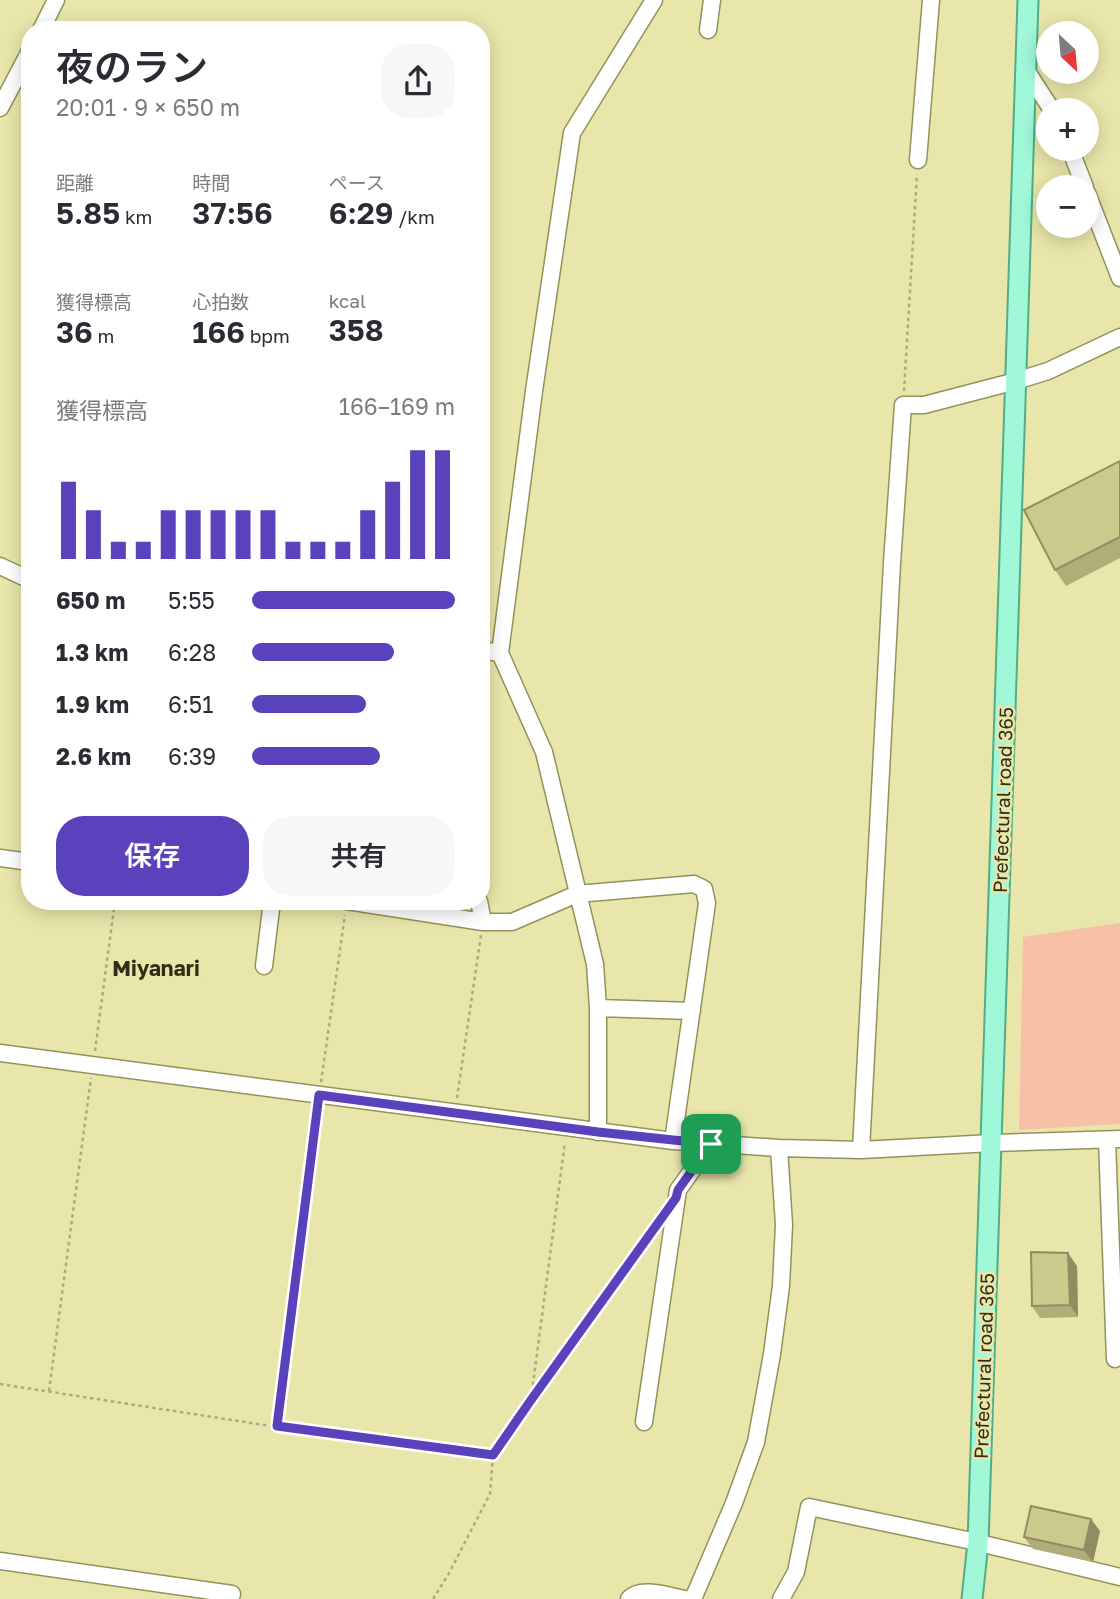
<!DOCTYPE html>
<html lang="ja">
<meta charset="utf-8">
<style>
body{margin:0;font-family:"Golos Text","Noto Sans JP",sans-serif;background:#f7f7f7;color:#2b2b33;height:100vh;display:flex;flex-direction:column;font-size:26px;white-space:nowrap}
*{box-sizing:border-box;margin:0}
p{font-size:23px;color:#7c7c81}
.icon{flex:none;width:38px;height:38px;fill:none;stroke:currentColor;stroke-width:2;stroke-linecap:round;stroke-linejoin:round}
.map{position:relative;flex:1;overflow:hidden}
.details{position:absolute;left:21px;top:21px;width:469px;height:889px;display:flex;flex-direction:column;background:#fff;border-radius:28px;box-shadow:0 4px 18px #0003}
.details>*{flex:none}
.needle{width:46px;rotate:154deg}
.fabs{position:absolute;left:1036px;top:21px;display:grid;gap:14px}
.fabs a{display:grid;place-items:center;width:63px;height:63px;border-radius:50%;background:#fff;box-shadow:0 4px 18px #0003;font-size:35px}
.pin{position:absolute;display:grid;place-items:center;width:60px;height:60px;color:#fff;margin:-30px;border-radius:14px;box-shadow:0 4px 10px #0006}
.round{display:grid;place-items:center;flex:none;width:74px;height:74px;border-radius:28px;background:#f7f7f7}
.headline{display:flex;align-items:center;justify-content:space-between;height:119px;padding:0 35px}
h1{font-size:38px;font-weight:600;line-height:52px}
.stats{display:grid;grid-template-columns:repeat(3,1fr);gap:10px;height:119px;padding:7px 35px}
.stats div{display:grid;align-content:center}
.stats b{font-size:30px;font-weight:600}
.stats small{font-size:19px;font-weight:400}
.stats p{font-size:19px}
.chart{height:196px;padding:14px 35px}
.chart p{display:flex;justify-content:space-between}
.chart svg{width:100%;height:126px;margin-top:7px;stroke:#5942bb;stroke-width:6}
.button{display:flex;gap:14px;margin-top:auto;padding:14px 35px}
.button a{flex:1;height:80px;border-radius:28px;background:#5942bb;color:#fff;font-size:28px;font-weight:600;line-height:80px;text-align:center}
.button a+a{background:#f7f7f7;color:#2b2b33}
ul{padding:0 35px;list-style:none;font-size:23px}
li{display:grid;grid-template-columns:112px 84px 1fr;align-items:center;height:52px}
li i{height:18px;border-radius:9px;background:#5942bb}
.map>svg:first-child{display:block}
</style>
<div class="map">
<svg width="1120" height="1599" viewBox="0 0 1120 1599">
<rect width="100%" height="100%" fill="#e9e6ab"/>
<path fill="#f7c1a7" d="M1120,923v201l-101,6 4,-193z"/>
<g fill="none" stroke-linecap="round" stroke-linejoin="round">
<defs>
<path id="minor" d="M41,30l15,-30
M708,30l4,-30
M1026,70l26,40
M0,108l30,-57
M1070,149l15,38
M918,160l13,-160
M1087,193l33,85
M0,566l30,14
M481,650l19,3
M0,858l30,4
M347,901l136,21h29l65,-28 117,-10 10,5 3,14 -34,238
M479,901l4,21
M264,966l8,-65
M598,1008l94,3
M0,1053l673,88 106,7 82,2 131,-7 128,-4
M598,1132v-124l-3,-44 -51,-212 -44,-99 34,-262 38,-258 82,-133
M1107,1140l8,219
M861,1150l31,-587 11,-158h21l92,-24 32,-10 72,-34
M644,1422l34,-232 33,-46
M0,1561l232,33 -2,5
M629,1599c11,-13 40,-3 56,0
M693,1599l41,-96 22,-61 16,-88 9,-68 3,-61 -5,-77
M781,1599l15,-27 13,-65 158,33 153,37"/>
<path id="major" d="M972,1599l6,-56 50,-1543"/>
</defs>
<use href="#minor" stroke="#949259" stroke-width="19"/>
<use href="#major" stroke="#50ae84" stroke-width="23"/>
<path stroke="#adab7b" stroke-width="2.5" stroke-dasharray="3.5 3.5" stroke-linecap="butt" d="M904,391l13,-217
M95,1051l20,-150
M321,1082l24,-167
M457,1098l24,-163
M0,1384l277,43 216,28
M49,1391l42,-313
M531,1399l34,-257
M277,1427l40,-318
M433,1599l15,-24 42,-81 3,-39 38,-55 127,-176"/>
<use href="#minor" stroke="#fff" stroke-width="16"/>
<use href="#major" stroke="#a0f8d9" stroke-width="19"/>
</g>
<path fill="#afad78" d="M1120,461v97l-54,28 -11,-16z
M1077,1266l1,51 -38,1 -8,-12z
M1100,1531l-7,31 -60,-13 -9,-12z"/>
<path fill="#8f8d62" d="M1068,1253l9,13 1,51 -8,-12z
M1091,1519l9,12 -7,31 -9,-12z"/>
<path fill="#ccc98c" stroke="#8f8d62" stroke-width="2" d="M1120,461v76l-65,33 -31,-60z
M1031,1252l37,1 2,52 -38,1z
M1031,1506l60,13 -7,31 -60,-13z"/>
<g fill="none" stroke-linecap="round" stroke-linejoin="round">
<defs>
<path id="route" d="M319,1095l279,37 113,12 -33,46 -2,8 -145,202 -38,55 -216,-29z"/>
</defs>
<use href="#route" stroke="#fff" stroke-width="14"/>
<use href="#route" stroke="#5942bb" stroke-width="9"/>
</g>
<g text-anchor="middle" stroke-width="5" stroke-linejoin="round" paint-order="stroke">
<g font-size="19" fill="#302e17" stroke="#e9e6ab">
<text transform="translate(1003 800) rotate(-88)" y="7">Prefectural road 365</text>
<text transform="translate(984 1366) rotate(-88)" y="7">Prefectural road 365</text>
</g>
<g font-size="21" font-weight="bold" fill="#302e17" stroke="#e9e6ab">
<text x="156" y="976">Miyanari</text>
</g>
</g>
</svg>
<div class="fabs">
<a><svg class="needle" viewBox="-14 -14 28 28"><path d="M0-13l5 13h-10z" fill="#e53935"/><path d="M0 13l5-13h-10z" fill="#7c7c81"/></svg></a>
<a>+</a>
<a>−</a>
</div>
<div class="pin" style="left:711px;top:1144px;background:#1e9e55"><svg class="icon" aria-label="arrive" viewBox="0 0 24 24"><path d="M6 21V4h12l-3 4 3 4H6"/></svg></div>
<section class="details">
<div class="headline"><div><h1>夜のラン</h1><p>20:01 · 9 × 650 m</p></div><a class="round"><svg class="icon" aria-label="share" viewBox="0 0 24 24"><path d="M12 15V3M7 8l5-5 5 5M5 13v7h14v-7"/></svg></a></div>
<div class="stats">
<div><p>距離</p><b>5.85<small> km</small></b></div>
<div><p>時間</p><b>37:56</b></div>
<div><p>ペース</p><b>6:29<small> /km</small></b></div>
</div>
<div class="stats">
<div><p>獲得標高</p><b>36<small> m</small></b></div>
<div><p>心拍数</p><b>166<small> bpm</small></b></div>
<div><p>kcal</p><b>358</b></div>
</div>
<div class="chart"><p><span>獲得標高</span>166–169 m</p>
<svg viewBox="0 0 160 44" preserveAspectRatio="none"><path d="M5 44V17M15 44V27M25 44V38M35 44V38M45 44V27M55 44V27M65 44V27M75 44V27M85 44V27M95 44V38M105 44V38M115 44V38M125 44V27M135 44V17M145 44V6M155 44V6"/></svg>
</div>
<ul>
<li><b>650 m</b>5:55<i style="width:100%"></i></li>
<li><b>1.3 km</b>6:28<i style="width:70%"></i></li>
<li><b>1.9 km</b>6:51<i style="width:56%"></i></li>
<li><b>2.6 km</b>6:39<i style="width:63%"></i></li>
</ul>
<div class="button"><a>保存</a><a>共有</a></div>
</section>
</div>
